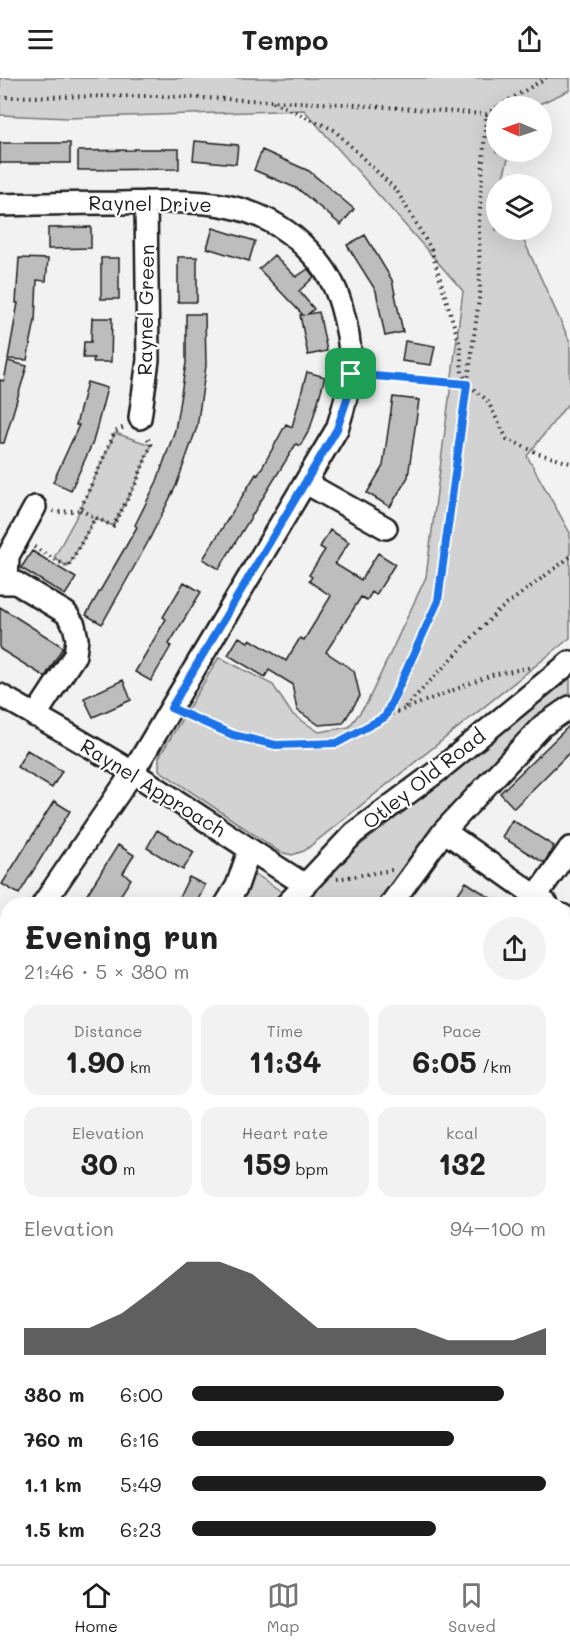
<!DOCTYPE html>
<meta charset="utf-8">
<style>
body{margin:0;font-family:Mali,sans-serif;background:#f2f2f2;color:#222;height:100vh;display:flex;flex-direction:column;font-size:22px;white-space:nowrap}
*{box-sizing:border-box;margin:0}
p{font-size:20px;color:#767676}
.icon{flex:none;width:33px;height:33px;fill:none;stroke:currentColor;stroke-width:2;stroke-linecap:round;stroke-linejoin:round}
.map{position:relative;flex:1;overflow:hidden}
.side{position:absolute;left:0px;top:819px;width:570px;height:668px;display:flex;flex-direction:column;background:#fff;border-radius:24px 24px 0 0;box-shadow:0 6px 24px #0002}
.side>*{flex:none}
.needle{width:39px;rotate:272deg}
.buttons{position:absolute;left:486px;top:18px;display:grid;gap:12px}
.buttons a{display:grid;place-items:center;width:66px;height:66px;border-radius:50%;background:#fff;box-shadow:0 6px 24px #0002;font-size:30px}
.pin{position:absolute;display:grid;place-items:center;width:51px;height:51px;color:#fff;margin:-26px;border-radius:12px;box-shadow:0 3px 9px #0006}
.round{display:grid;place-items:center;flex:none;width:63px;height:63px;border-radius:32px;background:#f2f2f2}
.headline{display:flex;align-items:center;justify-content:space-between;height:102px;padding:0 24px}
h1{font-size:33px;font-weight:700;line-height:45px}
.metrics{display:grid;grid-template-columns:repeat(3,1fr);gap:9px;height:102px;padding:6px 24px}
.metrics div{display:grid;align-content:center;border-radius:15px;background:#f2f2f2;text-align:center}
.metrics b{font-size:30px;font-weight:700}
.metrics small{font-size:16px;font-weight:400}
.metrics p{font-size:16px}
.chart{height:168px;padding:12px 24px}
.chart p{display:flex;justify-content:space-between}
.chart svg{width:100%;height:108px;margin-top:6px;fill:#1c1c1c;opacity:.7}
ul{padding:0 24px;list-style:none;font-size:20px}
li{display:grid;grid-template-columns:96px 72px 1fr;align-items:center;height:45px}
li i{height:15px;border-radius:8px;background:#1c1c1c}
header{display:flex;justify-content:space-between;align-items:center;height:78px;padding:0 24px;background:#fff;font-size:27px;font-weight:700}
.dock{display:flex;justify-content:space-around;align-items:center;height:84px;border-top:2px solid #e0e0e0;background:#fff;font-size:16px;color:#767676}
.dock a{display:grid;justify-items:center;gap:3px}
.dock .selected{color:#1c1c1c}
.map>svg:first-child{display:block}
</style>
<header><svg class="icon" aria-label="menu" viewBox="0 0 24 24"><path d="M4 6h16M4 12h16M4 18h16"/></svg>Tempo<svg class="icon" aria-label="share" viewBox="0 0 24 24"><path d="M12 15V3M7 8l5-5 5 5M5 13v7h14v-7"/></svg></header>
<div class="map">
<svg width="570" height="1486" viewBox="0 0 570 1486">
<rect width="100%" height="100%" fill="#f2f2f2"/>
<filter id="ink" filterUnits="userSpaceOnUse"><feTurbulence type="fractalNoise" baseFrequency=".0167" numOctaves="2"/><feDisplacementMap in="SourceGraphic" scale="12" xChannelSelector="R" yChannelSelector="G"/><feConvolveMatrix kernelMatrix="1 2 1 2 8 2 1 2 1" color-interpolation-filters="sRGB"/></filter>
<g filter="url(#ink)">
<path fill="#d2d2d2" stroke="#777" stroke-width="1.5" d="M0,0h570v12l-35,16h-39v46h14l-9,32h-5v46h23l51,112v59l-43,55 43,77v105l-266,213 -12,4 -12,-3 -121,-82v-13l60,-100 54,28 19,29 27,18 30,-5 18,-24 59,-126 37,-286 -159,-181 -236,8 -68,-3z
M115,355l36,12 -15,38 -23,43 -18,-8 -27,49 -14,-9 26,-48z
M570,600v29l-179,197h-157l13,-26 10,-3 43,29 41,-44 104,-80z
M0,1149l8,4v326h81l-3,7h-86z
M562,1237l4,2 -1,4 5,4v148h-8v-149l2,-3z
M251,1479h35l-3,7h-37z"/>
<path fill="#bdbdbd" stroke="#1c1c1c" stroke-width="1.5" d="M195,63l43,4 -2,19 -43,-4z
M0,65h70v20h-70z
M134,71h45v20l-101,1v-19l56,-1z
M262,72l47,21 45,38 -13,16 -43,-36 -44,-19z
M91,149v21l-43,1v-21z
M213,150l42,13 -6,20 -42,-13z
M365,157l27,45 11,52 -18,4 -9,-45 -29,-46z
M274,177l22,22 12,-8 6,8 -15,14 15,18 -6,5 11,-2 8,39 -19,4 -8,-40h3l-44,-46z
M178,179h19v45h-19z
M19,180l29,1 -2,22 -9,-1 -2,41 -8,39 -19,-1 10,-56h-2z
M101,180h18v41h-18z
M186,236h19l1,52 -9,61 -21,59 -28,56 -46,82 -16,-9 51,-88 -2,-2 22,-44 18,-51 11,-67z
M92,240h20l-1,44h-18l1,-4h-11l1,-16h7z
M405,263l30,5 -4,19 -29,-4z
M8,283l19,5 -23,77h-4v-63l4,1z
M307,294l18,5 -15,52 -10,17 -4,-2 -77,125 -16,-10 53,-85 2,1 28,-51 6,3z
M87,304l20,6 -14,54 -22,48 -18,-8 26,-57h-3z
M393,319l26,3 -11,77 -18,30 -23,-14 16,-27z
M330,452l19,12 -14,22 26,16 17,-27 17,11 -19,31 -4,-3 -5,8 -6,-3 -35,55 28,19 6,25 -17,27 -24,2 -22,-15 -5,-26 -23,-14 -4,7 -37,-22 11,-18 9,5 2,-3 36,22 14,-23 4,2 27,-44 -22,-15 3,-4 -3,-2 16,-25 -5,-3z
M32,473l44,27 -11,17 -44,-27z
M184,504l17,10 -32,52 2,2 -20,35 -16,-9 31,-53 -3,-2z
M0,529l63,40 -18,30 -45,-28z
M123,602l8,20 -38,17 -9,-19z
M570,647v27l-56,56 -14,-15z
M27,672l35,21 -10,17 -35,-21z
M54,723l16,10 -51,83 -17,-10z
M512,742l42,26 -10,17 -42,-26z
M157,752l37,22 -11,18 -36,-22z
M118,767l16,10 -11,18 8,6 -16,25h-34z
M189,799l16,8 -9,19h-20z
M466,804l34,22h-49z"/>
<g fill="none" stroke-linecap="round" stroke-linejoin="round">
<defs>
<path id="minor" d="M0,127c39,-1 79,-2 118,-2 72,-2 137,-9 191,48 15,15 26,33 32,54 14,49 12,75 -4,124l-204,343 -90,132
M140,340l8,-58 -2,-158
M306,405l80,45
M7,504l1,-26 27,-49
M0,505h16l50,30 8,12 3,14 -2,16 -40,61
M0,617c45,26 91,51 135,79 57,36 112,75 169,110
M444,753l103,73
M536,818l34,-48
M226,826l11,-18 12,-35
M287,826l67,-71 85,-63 131,-108
M391,826l53,-73 98,-105 28,-19
M562,837l8,6
M0,880l8,-7
M562,1031l8,5
M562,1084l8,-12
M562,1229l8,4
M0,1428l8,-16
M380,1479l15,7
M496,1479l19,7
M161,1486l3,-7
M297,1486l4,-7
M426,1486l18,-7"/>
</defs>
<use href="#minor" stroke="#1c1c1c" stroke-width="26"/>
<path stroke="#1c1c1c" stroke-width="4" stroke-dasharray="1.5 4.5" stroke-linecap="butt" d="M0,19l155,-1 187,8 144,10 10,-6
M273,24l61,28 63,61 34,58 29,96 2,28 5,10
M499,28l47,-28
M368,297l99,9 20,16 20,39 33,15 30,9
M80,432l33,16 23,-43 15,-38 -5,-10
M53,433l7,1 20,-2 35,-78 11,-6
M34,469l34,20 27,-49
M405,629l93,-96 72,-54
M188,637l45,20 43,10 61,-2 42,-24 113,-44 40,-8
M385,639l53,-116 42,-309 -1,-69 7,-109
M337,801l55,-9
M562,1195l8,5
M0,1208l8,-3
M562,1305l8,4
M562,1377l8,2"/>
<use href="#minor" stroke="#fff" stroke-width="21"/>
</g>
</g>
<g fill="none" stroke-linecap="round" stroke-linejoin="round" filter="url(#ink)">
<defs>
<path id="route" d="M351,296l116,10 -29,217 -53,116 -48,26 -61,2 -43,-10 -62,-27 166,-279 10,-30z"/>
</defs>
<use href="#route" stroke="#fff" stroke-width="12"/>
<use href="#route" stroke="#1a73e8" stroke-width="8"/>
</g>
<g text-anchor="middle" stroke-width="4.5" stroke-linejoin="round" paint-order="stroke">
<g font-size="20" fill="#1c1c1c" stroke="#fff">
<text transform="translate(150 126) rotate(1)" y="7">Raynel Drive</text>
<text transform="translate(146 232) rotate(-89)" y="7">Raynel Green</text>
<text transform="translate(424 701) rotate(-38)" y="7">Otley Old Road</text>
<text transform="translate(153 710) rotate(32)" y="7">Raynel Approach</text>
</g>
</g>
</svg>
<div class="buttons">
<a><svg class="needle" viewBox="-14 -14 28 28"><path d="M0-13l5 13h-10z" fill="#e53935"/><path d="M0 13l5-13h-10z" fill="#767676"/></svg></a>
<a><svg class="icon" aria-label="layers" viewBox="0 0 24 24"><path d="M12 4l9 5-9 5-9-5zM3 14l9 5 9-5"/></svg></a>
</div>
<div class="pin" style="left:351px;top:296px;background:#1e9e55"><svg class="icon" aria-label="arrive" viewBox="0 0 24 24"><path d="M6 21V4h12l-3 4 3 4H6"/></svg></div>
<section class="side">
<div class="headline"><div><h1>Evening run</h1><p>21:46 · 5 × 380 m</p></div><a class="round"><svg class="icon" aria-label="share" viewBox="0 0 24 24"><path d="M12 15V3M7 8l5-5 5 5M5 13v7h14v-7"/></svg></a></div>
<div class="metrics">
<div><p>Distance</p><b>1.90<small> km</small></b></div>
<div><p>Time</p><b>11:34</b></div>
<div><p>Pace</p><b>6:05<small> /km</small></b></div>
</div>
<div class="metrics">
<div><p>Elevation</p><b>30<small> m</small></b></div>
<div><p>Heart rate</p><b>159<small> bpm</small></b></div>
<div><p>kcal</p><b>132</b></div>
</div>
<div class="chart"><p><span>Elevation</span>94–100 m</p>
<svg viewBox="0 0 160 44" preserveAspectRatio="none"><path d="M0 44V33L10 33L20 33L30 27L40 17L50 6L60 6L70 11L80 22L90 33L100 33L110 33L120 33L130 38L140 38L150 38L160 33V44z"/></svg>
</div>
<ul>
<li><b>380 m</b>6:00<i style="width:88%"></i></li>
<li><b>760 m</b>6:16<i style="width:74%"></i></li>
<li><b>1.1 km</b>5:49<i style="width:100%"></i></li>
<li><b>1.5 km</b>6:23<i style="width:69%"></i></li>
</ul>
</section>
</div>
<nav class="dock">
<a class="selected"><svg class="icon" aria-label="home" viewBox="0 0 24 24"><path d="M3 11l9-7 9 7M6 9v11h12V9"/></svg>Home</a>
<a><svg class="icon" aria-label="map" viewBox="0 0 24 24"><path d="M3 6l6-2 6 2 6-2v14l-6 2-6-2-6 2zM9 4v14M15 6v14"/></svg>Map</a>
<a><svg class="icon" aria-label="saved" viewBox="0 0 24 24"><path d="M7 4h10v16l-5-4-5 4z"/></svg>Saved</a>
</nav>
